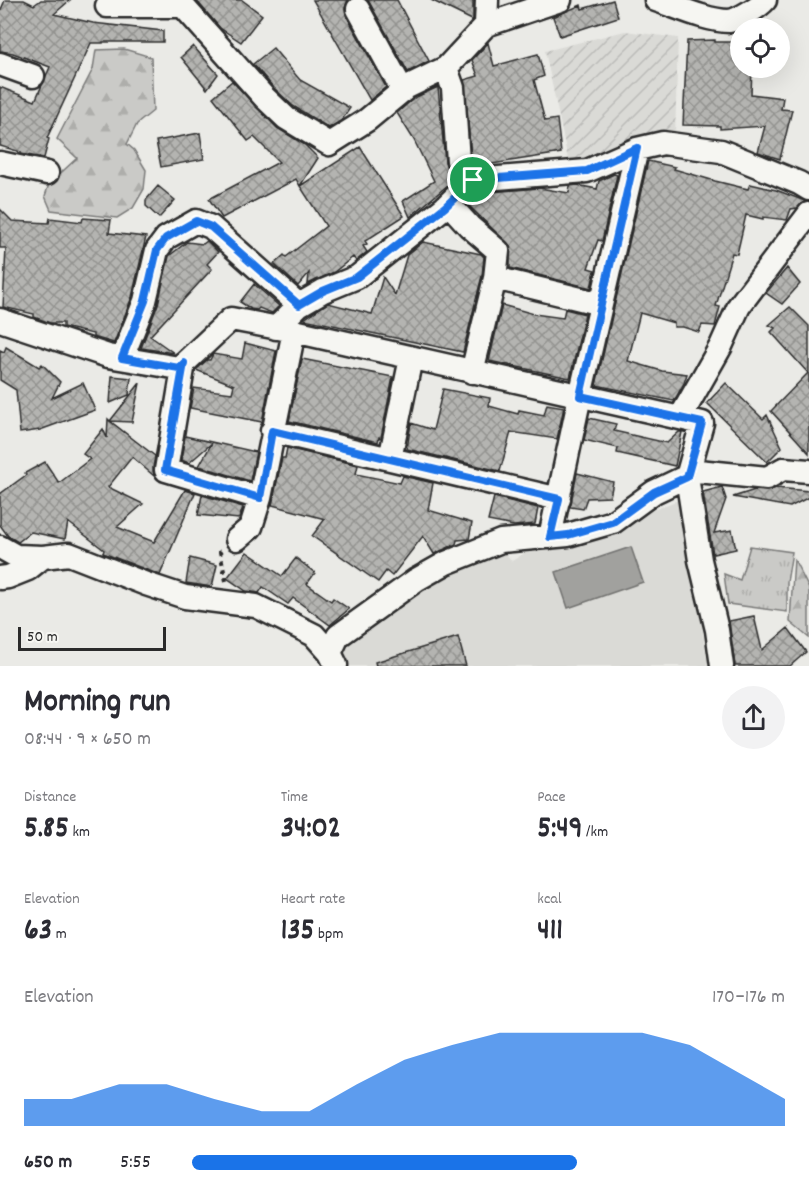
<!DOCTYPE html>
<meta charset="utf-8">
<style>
body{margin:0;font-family:Dekko,sans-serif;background:#f2f2f3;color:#2b2b33;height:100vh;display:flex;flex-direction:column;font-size:22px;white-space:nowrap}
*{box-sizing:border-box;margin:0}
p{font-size:20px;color:#7c7c81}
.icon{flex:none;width:33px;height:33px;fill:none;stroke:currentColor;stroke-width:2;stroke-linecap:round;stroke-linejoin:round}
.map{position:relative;height:666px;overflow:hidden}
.panel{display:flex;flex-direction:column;background:#fff;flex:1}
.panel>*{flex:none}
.tools{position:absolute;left:730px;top:18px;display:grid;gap:12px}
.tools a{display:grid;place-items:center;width:60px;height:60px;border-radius:50%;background:#fff;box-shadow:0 6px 24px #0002;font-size:30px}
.scale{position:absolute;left:18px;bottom:15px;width:148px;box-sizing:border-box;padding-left:6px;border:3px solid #2b2b2b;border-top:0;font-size:16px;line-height:21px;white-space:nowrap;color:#2b2b2b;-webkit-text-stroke:4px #f6f6f2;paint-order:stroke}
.pin{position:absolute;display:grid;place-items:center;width:51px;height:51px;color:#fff;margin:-26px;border:3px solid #fff;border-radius:50%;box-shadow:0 2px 6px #0007}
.round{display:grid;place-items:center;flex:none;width:63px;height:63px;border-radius:32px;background:#f2f2f3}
.summary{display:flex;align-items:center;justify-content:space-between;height:102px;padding:0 24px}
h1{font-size:33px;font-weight:700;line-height:45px}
.figures{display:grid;grid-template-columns:repeat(3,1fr);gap:9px;height:102px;padding:6px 24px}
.figures div{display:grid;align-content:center}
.figures b{font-size:30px;font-weight:700}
.figures small{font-size:16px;font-weight:400}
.figures p{font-size:16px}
.chart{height:168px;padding:12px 24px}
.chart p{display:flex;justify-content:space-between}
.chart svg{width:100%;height:108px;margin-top:6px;fill:#1a73e8;opacity:.7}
ul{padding:0 24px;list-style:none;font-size:20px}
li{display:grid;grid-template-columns:96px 72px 1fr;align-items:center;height:45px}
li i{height:15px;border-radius:8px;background:#1a73e8}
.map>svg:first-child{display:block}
</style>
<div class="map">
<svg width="809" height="666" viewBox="0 0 809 666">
<defs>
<pattern id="industrial-furrows" width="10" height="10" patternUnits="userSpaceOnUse" patternTransform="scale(1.5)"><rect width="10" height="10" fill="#dadad6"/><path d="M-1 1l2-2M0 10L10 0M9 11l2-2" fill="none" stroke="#bbbbb8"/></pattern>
<pattern id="grass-tufts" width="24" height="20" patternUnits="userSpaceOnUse" patternTransform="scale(1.5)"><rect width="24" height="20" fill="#cacac7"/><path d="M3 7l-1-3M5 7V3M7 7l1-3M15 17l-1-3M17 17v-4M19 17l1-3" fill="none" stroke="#aeaeab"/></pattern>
<pattern id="forest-firs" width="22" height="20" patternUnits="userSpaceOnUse" patternTransform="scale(1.5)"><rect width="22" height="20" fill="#cacac7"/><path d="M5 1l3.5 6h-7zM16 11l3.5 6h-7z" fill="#aeaeab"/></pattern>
<pattern id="building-cross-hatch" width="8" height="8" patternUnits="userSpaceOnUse" patternTransform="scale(1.5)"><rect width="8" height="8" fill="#b4b4b1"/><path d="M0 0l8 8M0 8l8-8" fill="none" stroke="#939390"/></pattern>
</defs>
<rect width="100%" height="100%" fill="#eaeae6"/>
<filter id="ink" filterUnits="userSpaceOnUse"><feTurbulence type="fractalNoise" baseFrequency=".0167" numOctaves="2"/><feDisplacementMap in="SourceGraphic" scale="12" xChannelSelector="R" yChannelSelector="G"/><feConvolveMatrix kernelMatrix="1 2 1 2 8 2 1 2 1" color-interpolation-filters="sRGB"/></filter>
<g filter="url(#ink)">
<path fill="#dadad6" d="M678,500l5,5 25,161h-360l-4,-13 3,-8 90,-65 62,-34 13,15 22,-14 51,-9z"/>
<path fill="url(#industrial-furrows)" d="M625,31l53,7 -3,99 -94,27h-12l-24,-113z"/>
<path fill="url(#grass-tufts)" stroke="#7a7a79" stroke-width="1.5" d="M750,546l42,6 -5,30v30l-59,-8 -4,-30 16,6z"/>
<path fill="url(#forest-firs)" stroke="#7a7a79" stroke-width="1.5" d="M124,49l27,8 2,54 -16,13 -10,20 7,6 12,20 -2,19 -11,19 -16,10 -66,-8 -6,-14 4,-12 28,-26 -20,-19 36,-70 3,-19z
M794,559l15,30v49l-19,-16z"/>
<path fill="#a1a19e" stroke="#727270" stroke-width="1.5" d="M631,547l12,35 -75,26 -12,-36z"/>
<path fill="url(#building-cross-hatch)" stroke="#2b2b2b" stroke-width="1.5" d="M5,0h19l10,5 7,-5h29l-16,14 39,9 70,8v11h-60v1h-12l-44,95 2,1 -5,19 -23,-4v-2l-21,-6v-59l35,14 15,-34 -37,-14 -13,-2v-39z
M196,0h46l20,15 -21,27 -21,-14z
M313,0h35l-3,8 1,7 40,72 -16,13z
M368,0h29l32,61 -21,11z
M431,0h42v19l-1,1z
M613,0l5,17 -58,19 -7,-19 28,-12 1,4z
M715,40v2h26v26h11l-1,26 32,4 -2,11 11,1 -12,49 -22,-7 7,-26 -45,3v-3l-37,-1 4,-84z
M488,43l6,23 44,-12 6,22 -10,4 11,41 12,-2 4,34 -82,13 -8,-10 -7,-76 14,-4 -6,-16z
M193,46l25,28 -11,15 -26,-32z
M273,48l27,32 50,28 -8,12 -13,8 -36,-22 -19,-18 -21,-24z
M232,81l45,47 28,17 13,13 -18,28 -4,-7 -74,39 -13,-19 70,-37 -25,-25 -6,4 -35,-44z
M438,87l7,75 10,17 -45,38 -7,-16 31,-20 -20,-41 -17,-27 17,-15z
M200,133l4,26 -43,8 -5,-26z
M360,147l44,69 -39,25 2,3 -4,2 4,6 -11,9 -3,-4 -19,15 -26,12 1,-11 -11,13 -24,-22 10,-9 2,2 40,-31 -26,-40z
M648,161l27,6 -1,2 41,12 33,8 2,-5 26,6 29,11 -8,7 -6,1 -4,11 -24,-3v2l-17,-4 -9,39 -5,-1 -16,53 4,1 -5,19 -13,-1 -3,7 -16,-5h-9v-4l-34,-10 -12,48 34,10 25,3 -3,9 -10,18 -78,-16z
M614,174l3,1 -15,66 -4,-1 -10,28 7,2 -4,18 -81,-20v-22l-43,-42 12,-11 60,-5 30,5 1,-7 7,-1 20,4 2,-8z
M158,186l17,14 -16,18 -13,-12v-6z
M0,209l12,12 37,2 1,-5 32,4 1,-4 28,2 -2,13 37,4 -14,60 -18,46 -21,-6v-3l-30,-7v-4h-13l-16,-6v-3l-31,-7 3,-59h-6z
M207,241l11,11 -11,12 5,5 -62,67 24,17 -33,-5 17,-44 11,-48 18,-14 16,2z
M423,242l58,12 3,3 -2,19 -19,76 -159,-33 24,-16 44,11 11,-37 12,18 12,-40z
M787,268l13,16 -18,20 -16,-11z
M254,284l25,22 -7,7 -13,-5 -2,2 -6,-1 -11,-7z
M502,305l32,9 29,4 2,-9 20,5 -15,64 -81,-17z
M790,307l19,19v127l-38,-42 37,-38 -37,-41 4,-4 -6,-3z
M245,343l31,8 -14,71 -72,-14 4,-20 38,5 2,-8 -38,-15 11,-10h3l3,-6 29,5z
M6,347l33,20 3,-3 18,18 -8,16 31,-15 12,27 -55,20 -20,3 -4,-43 -16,-10v-30l4,2z
M302,359l91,18 -12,61 -2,-1 -1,5 -89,-21z
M112,376l19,2 -2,17 -19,8z
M140,383l-8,39 -22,-1 45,35 -2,12 1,8 -22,-19 -24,30 35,17 -26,23 37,15 31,-52 10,3 -35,82 -57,-22 1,-3 -36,-28 -3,17 -34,-7 -13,10 -10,-6 -8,-11v-31l26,-19 -1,-2 20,-11 14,21 31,-24 -7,-5 20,-25 4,9 1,-19 2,2z
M726,383l37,36 4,-4 15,32 -15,15 -60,-59z
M443,389l47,9 -1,8 29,8 1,-4 25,5 3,-11 17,3 -7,32 -46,-7 -11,39 -93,-22 4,-26 22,7z
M589,418l27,6 -2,7 53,12 12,-11h3l-7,34 -58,-13 1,-5 -34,-8z
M185,436l71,16 -6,29 -51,-15 13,-23 -23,20 -8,-3z
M287,448l71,17 -2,9 44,9 3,-7 30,7 -5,27 44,13 -3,16 -12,1 -1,4 -22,10 -11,-18 -31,40 -6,-5 -8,11 -66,-46 13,-17 -53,-14 10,-47h3z
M577,473l36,9 -3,15 -23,1 -4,11 -13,-2z
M722,487l4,12 -12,34 18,-3 4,19 -23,5 -10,-62z
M776,488l33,3v6l-19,10 -57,-10 22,-7 11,1z
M202,495l41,12 -4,12 -41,-4z
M494,497l44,11 -3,16 -21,2 -26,-5z
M247,552l35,24 14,-18 19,15 -8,11 24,17 2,-3 16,11 -19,16 -37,-27 -5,6 -25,-17 -4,6 -13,-2 -19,-13z
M190,558l27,7 -5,22 -26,-4z
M754,616l8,34 26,-22 18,24 -16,14h-55l-6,-45z
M458,637l8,29h-90l-1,-4z"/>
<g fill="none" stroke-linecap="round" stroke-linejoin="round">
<defs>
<path id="street" d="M487,0l-1,25 12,-4
M656,0c21,7 52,21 73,21 9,-1 30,-14 36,-21
M107,6h76l81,91 22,21 43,26 38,-24 40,-33 39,-19
M358,9l45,82
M0,64l33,12
M0,163l47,10
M473,180l-15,-19 -5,-73 -7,-20 40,-43 74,-25
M449,204l20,22 29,25 -3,27 -23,94
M495,278l106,26
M0,320l108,36 71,12 52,-49 63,12 386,87 41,-72 18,-40 70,-92
M276,328l23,-23 24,-14 34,-14 88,-70 28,-27 114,-9 50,-22 26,-6 58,8 78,32 10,6
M122,358l23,-57 12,-51 9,-12 30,-17 15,6 88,78
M184,363l-18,107 94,28 34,-167
M680,418l22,5 -15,54 13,83 17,70 5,36
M272,431l287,68
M390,459l21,-101
M550,537l30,-141 57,-247
M237,539l14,-12 9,-29
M0,547l16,9 27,1
M0,578l8,-1 20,-8 15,-12 26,-3 77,30 39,13 71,9 58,29 16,18 6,12
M330,653l8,-17 78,-56 30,-17 55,-22 67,-6 45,-13 41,-30 44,-21 69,7 16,-9 26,2"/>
</defs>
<use href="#street" stroke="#2b2b2b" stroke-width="27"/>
<path stroke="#2b2b2b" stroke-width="4" stroke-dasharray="4.5 4.5" stroke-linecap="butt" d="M221,551l-1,1 6,29"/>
<use href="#street" stroke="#f6f6f2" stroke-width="22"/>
</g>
</g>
<g fill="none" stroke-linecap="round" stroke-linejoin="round" filter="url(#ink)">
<defs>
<path id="route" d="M637,148l-57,248 122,27 -15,54 -33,15 -41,30 -45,13 -18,2 9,-38 -287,-68 -12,67 -95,-28 19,-107 -5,5 -57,-10 23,-57 12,-51 9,-12 30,-17 15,6 88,78 24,-14 34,-14 88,-70 28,-27 114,-9z"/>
</defs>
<use href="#route" stroke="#fff" stroke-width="12"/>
<use href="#route" stroke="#1a73e8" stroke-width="8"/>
</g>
</svg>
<div class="tools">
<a><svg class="icon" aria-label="locate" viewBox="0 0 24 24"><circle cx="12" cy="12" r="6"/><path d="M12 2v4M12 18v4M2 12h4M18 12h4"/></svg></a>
</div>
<div class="scale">50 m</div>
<div class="pin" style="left:473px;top:180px;background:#1e9e55"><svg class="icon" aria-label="arrive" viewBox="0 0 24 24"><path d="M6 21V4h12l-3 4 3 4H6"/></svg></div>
</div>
<section class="panel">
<div class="summary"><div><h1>Morning run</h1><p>08:44 · 9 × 650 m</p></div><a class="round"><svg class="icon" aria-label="share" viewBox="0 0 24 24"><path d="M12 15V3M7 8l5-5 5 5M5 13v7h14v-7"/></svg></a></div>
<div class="figures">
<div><p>Distance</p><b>5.85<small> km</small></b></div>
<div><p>Time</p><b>34:02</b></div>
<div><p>Pace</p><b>5:49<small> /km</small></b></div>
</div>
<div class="figures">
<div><p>Elevation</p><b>63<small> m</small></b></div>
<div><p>Heart rate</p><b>135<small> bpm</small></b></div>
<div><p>kcal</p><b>411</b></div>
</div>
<div class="chart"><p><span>Elevation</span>170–176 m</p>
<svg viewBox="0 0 160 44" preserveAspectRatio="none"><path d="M0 44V33L10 33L20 27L30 27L40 33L50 38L60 38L70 27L80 17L90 11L100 6L110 6L120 6L130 6L140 11L150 22L160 33V44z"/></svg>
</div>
<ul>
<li><b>650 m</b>5:55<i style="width:65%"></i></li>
</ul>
</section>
